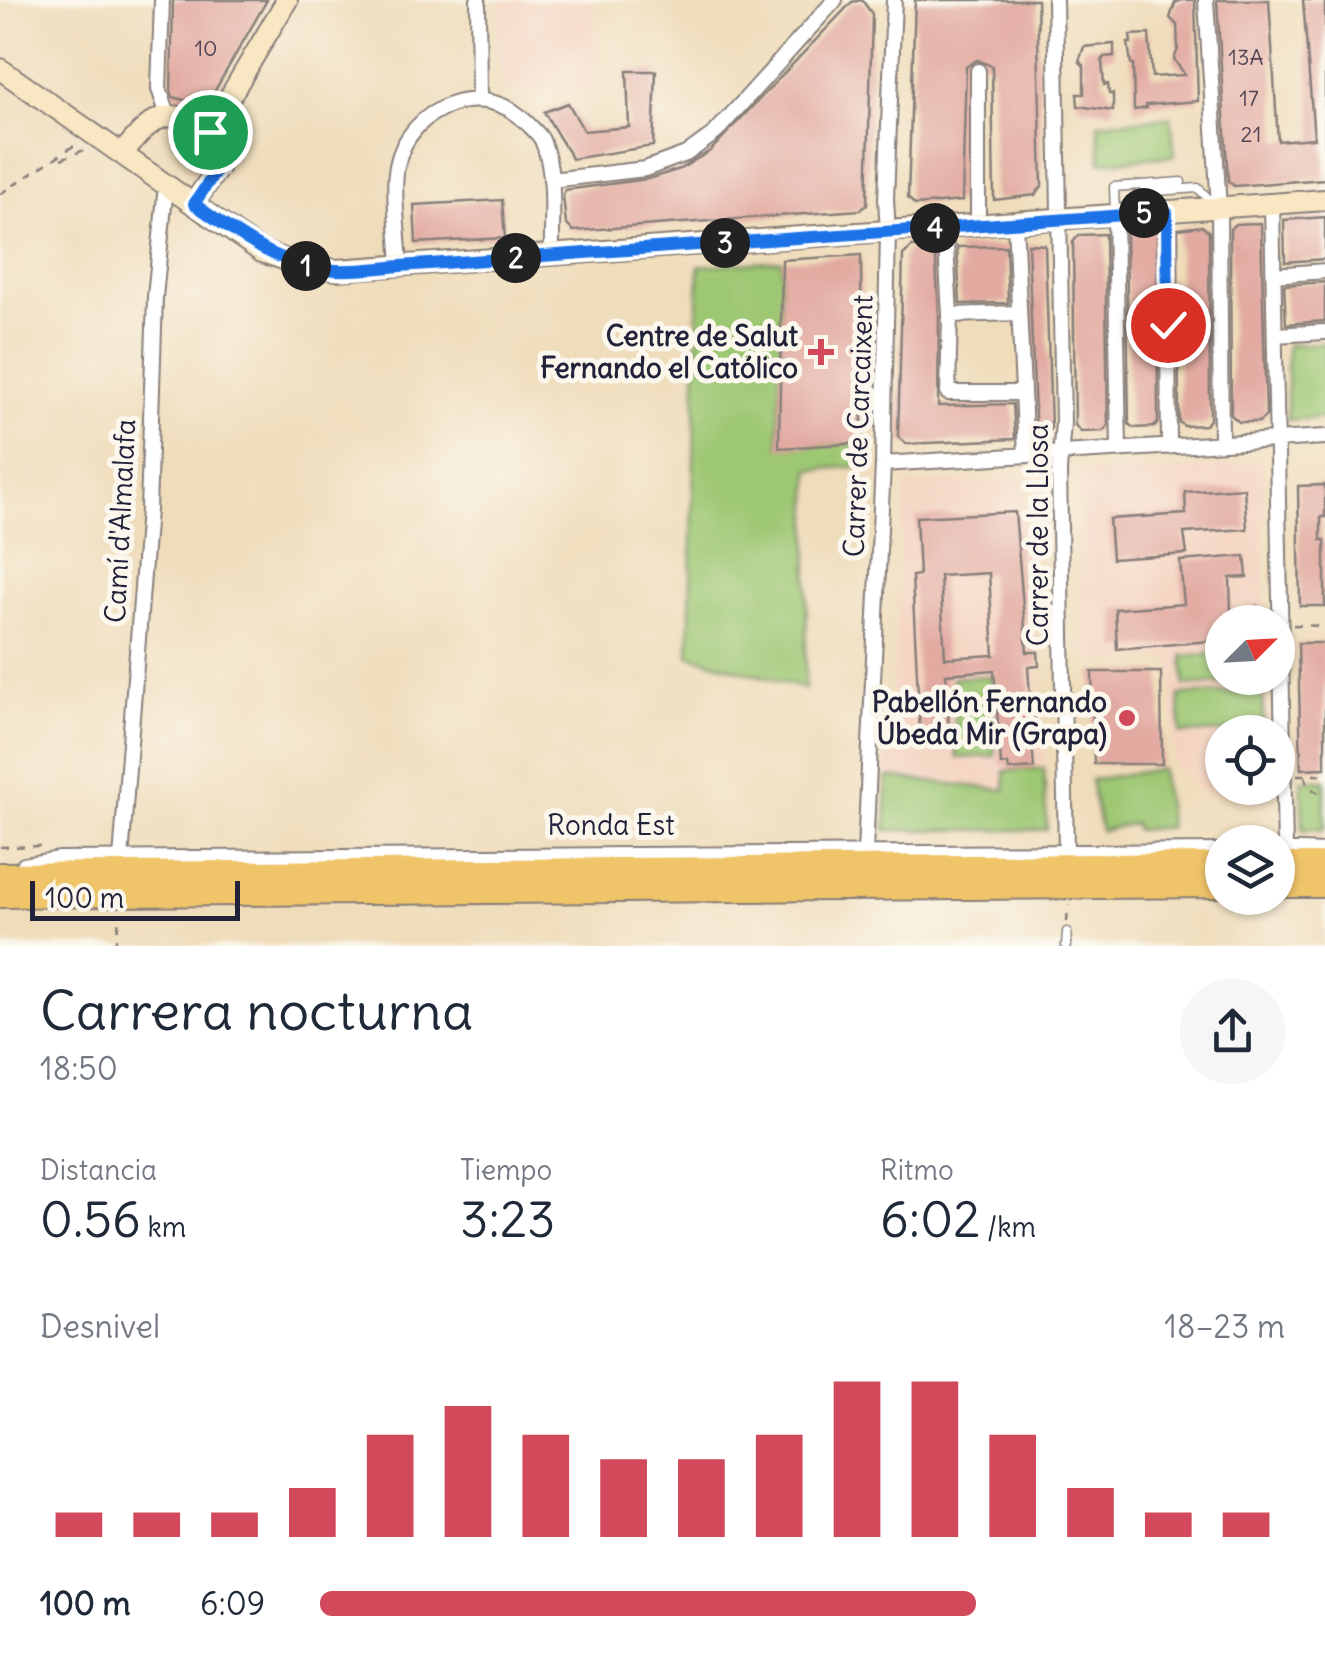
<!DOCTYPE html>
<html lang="es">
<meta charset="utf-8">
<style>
body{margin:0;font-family:Delius,sans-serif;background:#f6f6f7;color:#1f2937;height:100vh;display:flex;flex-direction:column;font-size:38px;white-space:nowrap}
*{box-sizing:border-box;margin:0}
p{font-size:32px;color:#747a83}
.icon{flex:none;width:55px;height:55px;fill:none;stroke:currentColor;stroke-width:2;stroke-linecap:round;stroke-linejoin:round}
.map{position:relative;height:946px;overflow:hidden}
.drawer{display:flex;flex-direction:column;background:#fff;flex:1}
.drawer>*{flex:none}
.needle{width:65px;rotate:66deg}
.fabs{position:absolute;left:1205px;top:605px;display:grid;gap:20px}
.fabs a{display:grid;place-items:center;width:90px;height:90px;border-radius:50%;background:#fff;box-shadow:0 2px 8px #0004;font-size:50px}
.scale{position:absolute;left:30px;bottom:25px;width:210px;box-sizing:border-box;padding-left:10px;border:5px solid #22223b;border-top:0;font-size:28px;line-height:35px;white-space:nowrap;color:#22223b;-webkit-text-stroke:8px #fbf7ec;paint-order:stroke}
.pin{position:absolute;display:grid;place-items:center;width:85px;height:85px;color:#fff;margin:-42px;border:5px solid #fff;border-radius:50%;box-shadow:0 2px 10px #0007}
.km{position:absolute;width:50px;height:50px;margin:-25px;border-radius:50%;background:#222;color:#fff;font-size:28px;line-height:50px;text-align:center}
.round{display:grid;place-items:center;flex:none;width:105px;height:105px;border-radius:52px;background:#f6f6f7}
.overview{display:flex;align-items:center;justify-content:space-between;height:170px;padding:0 40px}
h1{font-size:55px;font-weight:600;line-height:75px}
.stats{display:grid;grid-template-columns:repeat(3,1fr);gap:15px;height:170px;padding:10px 40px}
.stats div{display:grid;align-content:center}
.stats b{font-size:50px;font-weight:600}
.stats small{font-size:28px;font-weight:400}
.stats p{font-size:28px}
.chart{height:280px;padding:20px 40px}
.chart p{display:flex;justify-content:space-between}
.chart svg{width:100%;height:180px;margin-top:10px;stroke:#d1495b;stroke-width:6}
ul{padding:0 40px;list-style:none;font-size:32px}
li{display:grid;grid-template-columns:160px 120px 1fr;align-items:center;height:75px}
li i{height:25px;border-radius:12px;background:#d1495b}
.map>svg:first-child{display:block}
</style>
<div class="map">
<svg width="1325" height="946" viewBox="0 0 1325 946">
<rect width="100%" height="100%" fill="#fbf7ec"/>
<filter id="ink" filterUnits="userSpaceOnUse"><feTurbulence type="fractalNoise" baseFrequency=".01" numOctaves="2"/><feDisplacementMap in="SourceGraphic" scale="20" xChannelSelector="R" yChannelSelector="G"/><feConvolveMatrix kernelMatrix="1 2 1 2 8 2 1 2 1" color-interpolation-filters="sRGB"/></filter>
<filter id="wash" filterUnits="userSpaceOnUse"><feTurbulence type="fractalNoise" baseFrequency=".0048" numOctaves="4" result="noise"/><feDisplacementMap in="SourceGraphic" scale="40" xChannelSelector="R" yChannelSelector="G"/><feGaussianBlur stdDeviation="2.25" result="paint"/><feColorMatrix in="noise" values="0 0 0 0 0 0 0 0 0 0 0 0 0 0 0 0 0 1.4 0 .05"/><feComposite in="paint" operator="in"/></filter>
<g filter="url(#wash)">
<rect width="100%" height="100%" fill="#efdcba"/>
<path fill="#f4d3c0" d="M499,0h96l1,90h-97z
M1263,463l2,159h-43v56h44l1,54h-45v56h46v15l-71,-14 -22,-25 -4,-106 -87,1 -4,-186z
M1024,477l20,291 -39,3 1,19 -119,-13 17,-292z"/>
<path fill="#9ec773" stroke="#607457" stroke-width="2.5" d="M1171,117l4,39 -74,6 -3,-39z
M782,260l-3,187 83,-4v23l-52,4 -5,219 -116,-34 10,-389z
M1325,343v75l-38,2v-75z
M1222,653v25h25l1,3 -63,5 -2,-30z
M991,676l4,80 -38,2 -5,-80z
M1262,691l2,39 -83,4 -2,-39z
M1044,768l3,62h-161l1,-53 118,13v-19z
M1161,769l8,58 -33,3 -2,-7 -33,8 -11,-51z
M1301,780h24v49l-22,1z"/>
<g id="blocks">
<path fill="#e2aaa1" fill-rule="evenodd" d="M173,0h94l-61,106 -33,-9 -2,-7z
M862,0l10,14 -5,190 -7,6 -287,21 -7,-7 -3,-29 2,-5 83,-11 32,-10 30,-18 142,-149z
M915,0h122l5,186 -7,9 -41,5 -2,-134 -15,-6 -11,7 -4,134 -47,4 -7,-7z
M1182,0h13l3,101 -52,4 1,3 -13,2 -1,-46h-2l-3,-21h3l-1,-8 19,-1 3,43 33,-2 -11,-16 4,-10 -1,-24 -7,-7 5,-15z
M1217,0h52l9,141 36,-3 -11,-138h22v179l-91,7 -6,-5z
M1114,44v12l-10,1 -2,4 2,24 4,-1 1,10h4v17l-35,-5 -1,-12h7v-28l-5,-5 5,-14z
M627,71h29l-3,75 -81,13 -28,-47 24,-9 16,28 45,-4z
M502,200l3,38 -89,5 -2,-38z
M1325,217v42l-40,3 -1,-42z
M1261,223l5,193 -7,6h-20l-8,-7 -1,-186 5,-5z
M1202,226l7,6 1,188 -5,5 -21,1 -5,-4 -1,-193z
M1157,229l1,194 -4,4 -21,1 -4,-4 -3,-192z
M1105,234l3,192 -5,5 -22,1 -6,-7 -2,-183 6,-7z
M1028,244l17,1 6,183 -8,9 -7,1z
M935,246l4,69 -1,91 75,-2 2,35 -109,5 -8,-7 5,-182 9,-8z
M1006,246l2,57 -48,1 -3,-57z
M861,255l1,188 -83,5 3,-188z
M1325,282v39l-39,3 -2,-39z
M1325,485v32h-4v23h4v66h-25l-2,-120z
M1244,488l3,41 -63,4 3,21 -75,5 -3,-40 77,-5 -1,-22z
M1015,512l12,140h11l1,14 -11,1 2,29h4l2,32 -5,1 3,39 -25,2 -1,-6 -7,1 -7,-95 -48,4 3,58 -29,1 -8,-157 7,-1 -3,-58zM989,573l5,82 -49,3 -5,-82z
M1245,556l2,21 -17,1 1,36 26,-8 1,16h-36v18l-105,9 -2,-40 69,-5 -4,-43z
M1298,643h27v125l-24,1z
M1092,672h69l1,92h-68z"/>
</g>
</g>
<g filter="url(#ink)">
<use href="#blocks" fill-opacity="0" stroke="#887f7a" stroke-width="2.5"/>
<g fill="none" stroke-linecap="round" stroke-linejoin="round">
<defs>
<path id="lane" d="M1144,192l54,-4 17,17
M1115,215l-1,-28 67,-5
M1066,946l1,-14"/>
<path id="street" d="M162,0l-3,89 9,26
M478,0l1,99
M1055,0l8,423 -4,48 7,381
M1206,0l13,208 2,235
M978,71v154
M551,180l94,-11 41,-15 29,-21 120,-133
M1272,204l13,646
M1167,211l2,236
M1115,215l4,235
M1015,222l11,233
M945,228l5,87
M400,267c-1,-28 -8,-76 -3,-101 11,-59 87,-89 130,-43 5,5 12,11 15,17 15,35 9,79 10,115
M1274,275l51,-4
M1019,313l-69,2 -2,78h75
M1275,335l50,-3
M883,464l442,-27
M1278,850l47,2
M865,853l18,-389 5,-232 -2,-33 8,-199
M121,859l27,-349 7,-213 11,-112
M24,865l35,-6 1163,-8"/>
<path id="secondary" d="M0,69l262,183 37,12 37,6 989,-70
M209,132l78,-132
M122,154c28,-35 46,-53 87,-22l9,36 -24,35"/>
<path id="primary" d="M1278,864h47
M0,874l1222,-10
M1278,886h47
M0,896l1222,-10"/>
</defs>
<use href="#lane" stroke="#887f7a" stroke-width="11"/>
<use href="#street" stroke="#887f7a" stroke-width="18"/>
<use href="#secondary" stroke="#887f7a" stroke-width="24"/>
<use href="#primary" stroke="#887f7a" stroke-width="26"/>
<path stroke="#887f7a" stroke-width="2.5" stroke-dasharray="8 8" stroke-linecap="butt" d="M61,159l26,-10
M0,194l78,-51
M1293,625l32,1
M1297,775h28
M1305,776l2,10 18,11
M1232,839l37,-1
M0,847l44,-1
M1232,902h37
M1067,922l1,-17
M115,946l5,-33"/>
<use href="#lane" stroke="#fff" stroke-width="8"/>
<use href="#street" stroke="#fff" stroke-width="14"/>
<use href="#secondary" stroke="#f9e7c3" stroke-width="20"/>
<use href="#primary" stroke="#f0c469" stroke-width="22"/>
</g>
</g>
<g fill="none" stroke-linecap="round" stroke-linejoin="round" filter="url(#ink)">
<defs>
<path id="route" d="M210,132l8,36 -24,36c44,31 85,63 142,66 21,1 43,-2 64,-4l767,-54 1,113"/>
</defs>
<use href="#route" stroke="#fff" stroke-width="20"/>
<use href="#route" stroke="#1a73e8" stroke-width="12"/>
</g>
<g fill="#d1495b" stroke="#fbf7ec" stroke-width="4">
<path d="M816 337h10v10h10v10h-10v10h-10v-10h-10v-10h10z"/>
<circle cx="1127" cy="718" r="10"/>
</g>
<g text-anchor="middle" stroke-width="10" stroke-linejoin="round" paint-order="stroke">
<g font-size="22" fill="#524454">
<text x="206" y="56">10</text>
<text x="1246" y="65">13A</text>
<text x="1249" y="106">17</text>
<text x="1251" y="142">21</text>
</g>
<g font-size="28" font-weight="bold" fill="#22223b" stroke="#fbf7ec" text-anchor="end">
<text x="798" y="346">Centre de Salut<tspan x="798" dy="32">Fernando el Católico</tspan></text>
<text x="1107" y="712">Pabellón Fernando<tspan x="1107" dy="32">Úbeda Mir (Grapa)</tspan></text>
</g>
<g font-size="28" fill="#22223b" stroke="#fbf7ec">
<text transform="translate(858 426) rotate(-88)" y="10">Carrer de Carcaixent</text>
<text transform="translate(120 521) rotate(-87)" y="10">Camí d'Almalafa</text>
<text transform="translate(1038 535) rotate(-90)" y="10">Carrer de la Llosa</text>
<text x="611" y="835">Ronda Est</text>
</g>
</g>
</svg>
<div class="fabs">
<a><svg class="needle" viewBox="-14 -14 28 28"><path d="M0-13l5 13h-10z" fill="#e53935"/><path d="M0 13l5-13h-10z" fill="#747a83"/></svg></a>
<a><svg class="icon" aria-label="locate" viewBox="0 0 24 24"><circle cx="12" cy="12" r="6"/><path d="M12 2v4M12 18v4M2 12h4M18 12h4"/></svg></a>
<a><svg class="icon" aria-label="layers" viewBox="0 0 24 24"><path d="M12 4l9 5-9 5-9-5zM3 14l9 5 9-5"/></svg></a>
</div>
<div class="scale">100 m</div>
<div class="pin" style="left:210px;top:132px;background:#1e9e55"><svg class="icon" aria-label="arrive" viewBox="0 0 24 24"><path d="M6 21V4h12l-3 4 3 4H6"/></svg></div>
<div class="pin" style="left:1168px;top:325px;background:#d93025"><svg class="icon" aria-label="check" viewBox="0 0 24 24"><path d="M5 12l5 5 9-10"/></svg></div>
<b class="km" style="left:306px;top:266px">1</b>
<b class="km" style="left:516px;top:258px">2</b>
<b class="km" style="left:725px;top:243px">3</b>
<b class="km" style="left:935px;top:228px">4</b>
<b class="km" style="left:1144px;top:213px">5</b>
</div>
<section class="drawer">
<div class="overview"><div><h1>Carrera nocturna</h1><p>18:50</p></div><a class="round"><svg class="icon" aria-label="share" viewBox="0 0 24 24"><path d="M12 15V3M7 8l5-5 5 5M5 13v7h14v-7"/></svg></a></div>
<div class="stats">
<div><p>Distancia</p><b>0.56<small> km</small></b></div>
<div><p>Tiempo</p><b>3:23</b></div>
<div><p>Ritmo</p><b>6:02<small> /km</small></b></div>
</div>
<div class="chart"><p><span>Desnivel</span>18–23 m</p>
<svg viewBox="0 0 160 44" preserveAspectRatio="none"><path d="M5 44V38M15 44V38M25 44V38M35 44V32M45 44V19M55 44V12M65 44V19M75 44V25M85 44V25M95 44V19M105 44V6M115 44V6M125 44V19M135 44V32M145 44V38M155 44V38"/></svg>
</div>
<ul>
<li><b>100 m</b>6:09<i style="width:68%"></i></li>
</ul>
</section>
